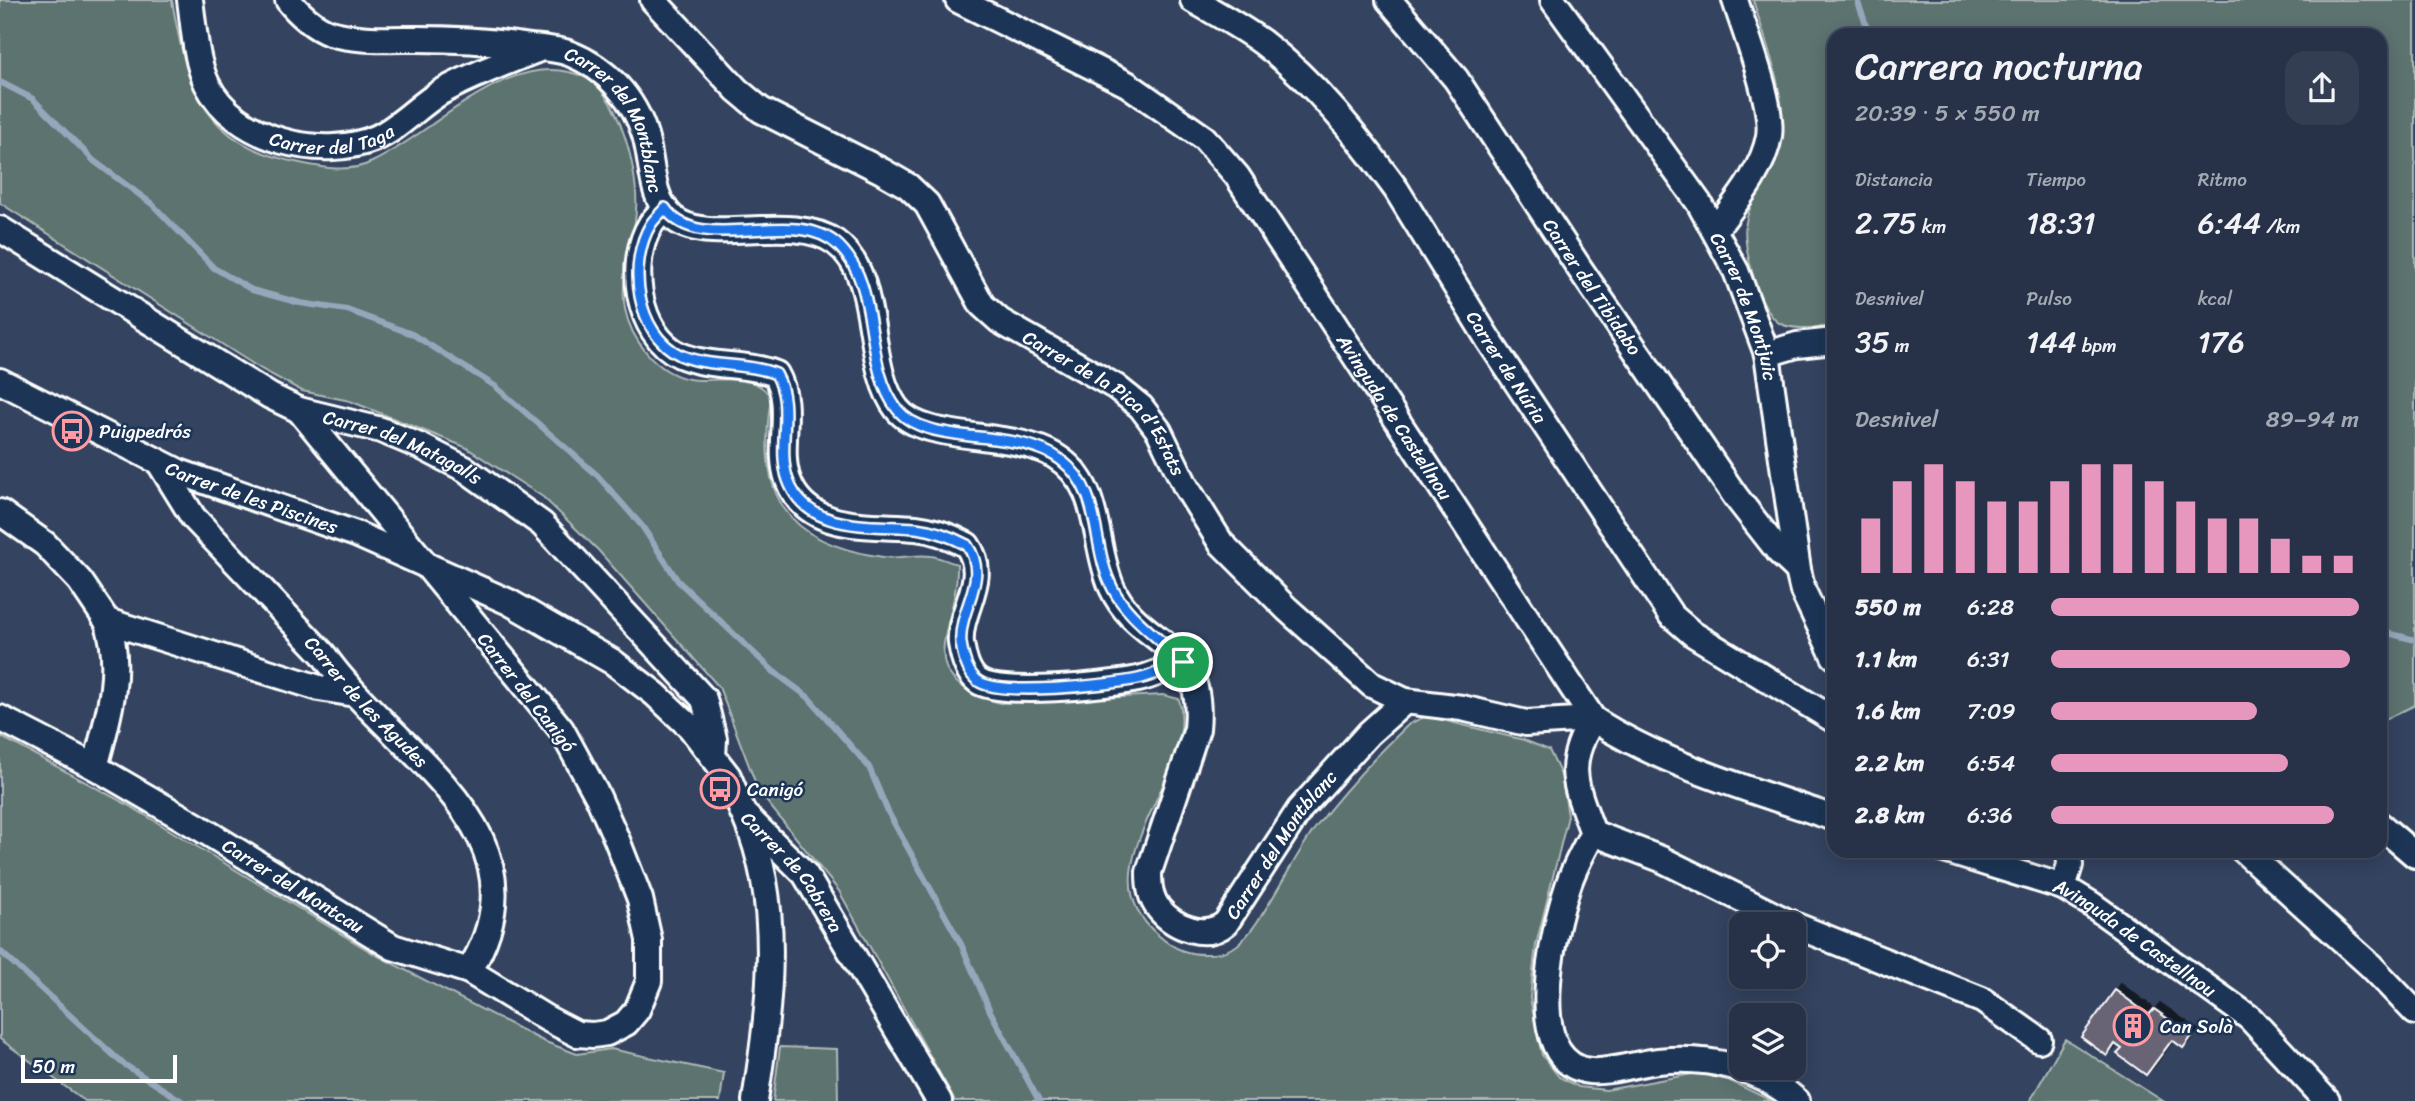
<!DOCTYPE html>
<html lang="es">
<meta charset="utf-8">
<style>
body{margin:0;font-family:Sriracha,sans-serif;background:#333e52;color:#f1f3f6;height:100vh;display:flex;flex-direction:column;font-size:26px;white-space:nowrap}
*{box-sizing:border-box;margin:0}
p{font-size:23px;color:#a4aab4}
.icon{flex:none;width:38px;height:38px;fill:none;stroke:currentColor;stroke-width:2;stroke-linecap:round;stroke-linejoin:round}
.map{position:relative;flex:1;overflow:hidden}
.panel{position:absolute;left:1827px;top:28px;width:560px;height:830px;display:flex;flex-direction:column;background:#273248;border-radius:21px;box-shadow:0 4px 18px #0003,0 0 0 2px #434d60}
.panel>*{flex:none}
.tools{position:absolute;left:1729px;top:912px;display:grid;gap:14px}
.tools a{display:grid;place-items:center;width:77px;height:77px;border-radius:14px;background:#273248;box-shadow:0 4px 18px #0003,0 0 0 2px #434d60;font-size:35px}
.scale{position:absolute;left:21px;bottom:18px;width:156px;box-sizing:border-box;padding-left:7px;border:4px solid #fff;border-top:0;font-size:19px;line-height:24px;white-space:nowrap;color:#fff;-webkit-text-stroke:5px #1d3557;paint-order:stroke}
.pin{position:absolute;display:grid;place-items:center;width:60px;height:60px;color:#fff;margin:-30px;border:4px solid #fff;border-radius:50%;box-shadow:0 2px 7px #0007}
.round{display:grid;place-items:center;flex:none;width:74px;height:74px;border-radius:21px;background:#333e52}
.headline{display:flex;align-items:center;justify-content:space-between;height:119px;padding:0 28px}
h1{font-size:38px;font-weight:600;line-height:52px}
.metrics{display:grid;grid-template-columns:repeat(3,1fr);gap:10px;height:119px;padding:7px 28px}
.metrics div{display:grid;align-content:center}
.metrics b{font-size:30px;font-weight:600}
.metrics small{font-size:19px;font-weight:400}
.metrics p{font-size:19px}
.chart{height:196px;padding:14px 28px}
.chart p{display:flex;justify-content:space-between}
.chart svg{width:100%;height:126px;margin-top:7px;stroke:#e797bd;stroke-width:6}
ul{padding:0 28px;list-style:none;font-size:23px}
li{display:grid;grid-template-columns:112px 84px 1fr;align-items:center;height:52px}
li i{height:18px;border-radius:9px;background:#e797bd}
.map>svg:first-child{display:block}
</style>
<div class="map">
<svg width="2415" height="1101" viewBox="0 0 2415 1101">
<defs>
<filter id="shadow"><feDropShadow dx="6" dy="-6" stdDeviation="0" flood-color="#0009"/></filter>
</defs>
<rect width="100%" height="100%" fill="#344360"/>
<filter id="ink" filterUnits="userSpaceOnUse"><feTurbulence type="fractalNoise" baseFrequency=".0143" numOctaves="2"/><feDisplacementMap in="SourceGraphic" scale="14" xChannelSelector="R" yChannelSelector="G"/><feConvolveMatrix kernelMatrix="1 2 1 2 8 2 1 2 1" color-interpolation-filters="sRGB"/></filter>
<g filter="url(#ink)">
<path fill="#5d736f" stroke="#aeb9b7" stroke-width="2" d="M0,0h172c15,88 30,144 128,163 23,5 50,10 72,-1 61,-28 139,-118 212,-85 36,16 55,97 52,133 -1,33 -17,66 -11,99 6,31 32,64 64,70 30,5 64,-11 82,19 -15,94 11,145 112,159 16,2 32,-3 48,-1 9,1 18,6 26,8 3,65 -53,112 43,139l163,-8 16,4c22,77 -101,169 -21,236 17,15 30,20 52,19 8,0 19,-4 26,-8 25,-18 58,-91 80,-119 28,-37 60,-71 93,-103l17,-8 98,24 25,10 13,27 6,39 -32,129 -6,53 12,57 17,22 20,10 27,3 91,-17 31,7 44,21h-817l-116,-210 -80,-99 -40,-105 -121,-137 -55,-53 -78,-50 -115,-46 -48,-10 -41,-22 -261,-166z
M1753,0h662v705l-35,17v-687h-546v291c-16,1 -38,5 -53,-2 -21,-9 -40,-80 -35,-102 6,-32 34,-54 36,-87 3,-46 -16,-92 -29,-135z
M0,736l130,70 246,149 167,86 34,13 34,-5 113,24 -4,28h-635l-85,-62z
M2065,1039l98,62h-133z
M780,1047l57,2 1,52h-65z"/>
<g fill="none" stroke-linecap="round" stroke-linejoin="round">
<path stroke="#96a7bc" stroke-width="6" d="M1857,0l13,35
M0,82l33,17 61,62 58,43 62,64 38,22 48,13 47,7 65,24 83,52 102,89 45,51 36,55 95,90 35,26 61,70 19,45 73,132 29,67 49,90
M2380,631l35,9
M0,951l122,112 60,38"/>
</g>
<path fill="#686375" stroke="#fff" stroke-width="2" filter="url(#shadow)" d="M2115,990l34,25 5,-6 38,27 -9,12 -11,-8 -26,35 -29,-21 5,-5 -7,-5 -8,12 -26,-19z"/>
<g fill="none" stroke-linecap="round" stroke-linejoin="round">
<defs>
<g id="minor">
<path id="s1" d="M190,0c4,27 5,59 17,84 28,56 113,77 169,54 23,-10 43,-33 65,-46 31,-17 65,-30 98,-43"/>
<path id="s2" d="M288,0c10,13 27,28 42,33 28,8 59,6 87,6 38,0 76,2 114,8 13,1 28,2 40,7 35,14 63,44 74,81 8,26 5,63 27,82 34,31 118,-6 163,25 48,34 28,123 62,167 27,35 114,20 158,47 48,29 37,87 57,132 28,61 94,49 85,141l-48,143c0,13 1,26 10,37 16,19 47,31 67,14l74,-114 69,-76 36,-32"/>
<path id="s3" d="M653,0l84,90 24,20 121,61 26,15 19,18 55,101 18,16 116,66 25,20 18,24 26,54 36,58 66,66 85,76 33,16 57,7 64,15 67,-4"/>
<path id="s4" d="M958,0l169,84 77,54 33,38 356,543c70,46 162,72 241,99"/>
<path id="s5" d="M1193,0c23,13 47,26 69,42 53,40 95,94 134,147l92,150 183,276 22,19 141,86"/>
<path id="s6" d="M1389,0l67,79 124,190 156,228 43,55 19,18"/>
<path id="s7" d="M1553,0l146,203 37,68 31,83 31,216 5,21 31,65"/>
<path d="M665,208c-4,5 -10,10 -14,16 -24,38 -14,111 29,131 30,13 65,7 96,19 19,33 0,72 12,106 19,53 83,44 128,48 19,2 34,8 51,17 24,34 -9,64 -6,98 2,13 6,30 17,38 22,16 131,4 160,-2 15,-3 30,-11 45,-18"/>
<path id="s8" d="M0,229l270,167 29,14 82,20 41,17 43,22 77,55 162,175 10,40 -1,18"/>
<path d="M1715,230c20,-27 48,-59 54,-94 5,-30 -24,-104 -34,-136"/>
<path d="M1767,354l30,-9 37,-4"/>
<path id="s9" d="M0,381l179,91 177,62 153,68 104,60 42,32 35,33 38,49 15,37 62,61 134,227"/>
<path id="s10" d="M159,462l34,55 130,137c68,99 233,177 146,317"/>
<path d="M0,512l45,32 35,37 27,40 212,67 36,6"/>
<path id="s11" d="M0,718l95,49 105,61 193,119 76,24 77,47 31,16 16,1 14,-2 19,-10 11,-13 12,-29v-41l-9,-41 -23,-59 -19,-43 -37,-68 -262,-319"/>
<path d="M1593,719c-29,46 -18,65 0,114 -9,17 -19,34 -25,53 -14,42 -48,177 22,185 21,2 47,-8 68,-10 51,-5 101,6 139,40"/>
<path d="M95,767c13,-48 29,-99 12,-146"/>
<path d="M745,817c39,89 24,191 10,284"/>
<path d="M2380,825l35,30"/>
<path d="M1593,833l68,26 131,65"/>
<path id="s12" d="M1944,850l119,37 28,17 159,114 77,83"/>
<path d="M2243,850l128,116 44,46"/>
<path d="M2063,887l7,-22 -1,-15"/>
<path d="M1794,925l188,75 57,40"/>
</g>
</defs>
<use href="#minor" stroke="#fff" stroke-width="30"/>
<use href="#minor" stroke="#1d3557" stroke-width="24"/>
</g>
</g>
<g fill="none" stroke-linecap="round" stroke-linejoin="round" filter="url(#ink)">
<defs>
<path id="route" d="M665,208c35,51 130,-5 174,38 43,42 23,118 58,163 30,39 119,17 164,51 43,33 29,86 52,129 15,29 47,49 70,73 -15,6 -30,14 -45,17 -29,6 -138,18 -160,2 -11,-8 -15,-25 -17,-38 -3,-35 30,-64 6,-98 -17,-9 -32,-15 -51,-17 -45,-4 -109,5 -128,-48 -12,-34 7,-73 -12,-106 -30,-12 -66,-6 -96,-19 -44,-21 -53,-92 -29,-131 4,-6 10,-11 14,-16z"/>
</defs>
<use href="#route" stroke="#fff" stroke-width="14"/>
<use href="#route" stroke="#1a73e8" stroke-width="9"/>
</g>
<defs>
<symbol id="bus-ring" viewBox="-11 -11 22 22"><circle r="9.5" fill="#1d3557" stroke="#ff9aa2" stroke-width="1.5"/><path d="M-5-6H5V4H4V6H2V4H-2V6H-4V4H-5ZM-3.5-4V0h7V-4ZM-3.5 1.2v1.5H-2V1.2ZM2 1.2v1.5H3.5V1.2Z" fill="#ff9aa2"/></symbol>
<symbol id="building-ring" viewBox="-11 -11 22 22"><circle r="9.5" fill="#1d3557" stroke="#ff9aa2" stroke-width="1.5"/><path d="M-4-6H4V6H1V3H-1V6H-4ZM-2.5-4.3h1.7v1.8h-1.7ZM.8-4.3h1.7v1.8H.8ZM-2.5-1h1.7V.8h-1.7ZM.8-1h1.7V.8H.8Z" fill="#ff9aa2"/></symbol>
</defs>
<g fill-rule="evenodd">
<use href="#bus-ring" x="50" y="409" width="44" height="44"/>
<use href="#bus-ring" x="698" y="767" width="44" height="44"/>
<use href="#building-ring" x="2111" y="1004" width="44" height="44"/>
</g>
<g text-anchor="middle" stroke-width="5" stroke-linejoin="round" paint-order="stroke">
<g font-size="19" fill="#fff" stroke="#1d3557">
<text dy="7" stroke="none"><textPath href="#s2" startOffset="380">Carrer del Montblanc</textPath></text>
<text dy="7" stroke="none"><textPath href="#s1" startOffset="234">Carrer del Taga</textPath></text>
<text dy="7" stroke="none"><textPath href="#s6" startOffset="352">Carrer del Tibidabo</textPath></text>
<text dy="7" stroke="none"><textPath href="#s7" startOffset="364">Carrer de Montjuic</textPath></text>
<text dy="7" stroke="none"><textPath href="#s5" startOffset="490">Carrer de Núria</textPath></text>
<text dy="7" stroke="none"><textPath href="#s3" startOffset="621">Carrer de la Pica d'Estats</textPath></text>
<text dy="7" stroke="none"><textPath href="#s4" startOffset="621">Avinguda de Castellnou</textPath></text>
<text dy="7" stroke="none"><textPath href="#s8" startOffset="460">Carrer del Matagalls</textPath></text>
<text dy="7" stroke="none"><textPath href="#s9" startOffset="278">Carrer de les Piscines</textPath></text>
<text transform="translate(527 692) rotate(52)" y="7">Carrer del Canigó</text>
<text dy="7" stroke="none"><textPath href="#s10" startOffset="318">Carrer de les Agudes</textPath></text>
<text dy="7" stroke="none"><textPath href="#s2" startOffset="1699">Carrer del Montblanc</textPath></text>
<text dy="7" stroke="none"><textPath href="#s9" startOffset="956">Carrer de Cabrera</textPath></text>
<text dy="7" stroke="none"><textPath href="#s11" startOffset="338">Carrer del Montcau</textPath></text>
<text dy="7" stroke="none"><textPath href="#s12" startOffset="212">Avinguda de Castellnou</textPath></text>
</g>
<g font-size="19" fill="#fff" stroke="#1d3557" text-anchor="start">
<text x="99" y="438">Puigpedrós</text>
<text x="747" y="796">Canigó</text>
<text x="2160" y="1033">Can Solà</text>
</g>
</g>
</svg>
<div class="tools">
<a><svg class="icon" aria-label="locate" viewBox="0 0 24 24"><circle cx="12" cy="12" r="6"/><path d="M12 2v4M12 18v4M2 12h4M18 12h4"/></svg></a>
<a><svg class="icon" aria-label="layers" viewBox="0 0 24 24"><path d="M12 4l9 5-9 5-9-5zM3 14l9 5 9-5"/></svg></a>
</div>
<div class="scale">50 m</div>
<div class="pin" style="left:1183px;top:662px;background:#1e9e55"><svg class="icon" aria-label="arrive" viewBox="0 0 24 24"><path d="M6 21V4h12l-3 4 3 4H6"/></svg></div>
<section class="panel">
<div class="headline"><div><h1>Carrera nocturna</h1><p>20:39 · 5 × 550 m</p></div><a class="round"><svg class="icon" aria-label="share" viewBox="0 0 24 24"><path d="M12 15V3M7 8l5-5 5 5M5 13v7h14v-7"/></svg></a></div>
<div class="metrics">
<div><p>Distancia</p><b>2.75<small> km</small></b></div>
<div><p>Tiempo</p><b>18:31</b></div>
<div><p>Ritmo</p><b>6:44<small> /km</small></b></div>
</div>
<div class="metrics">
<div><p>Desnivel</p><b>35<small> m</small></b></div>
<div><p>Pulso</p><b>144<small> bpm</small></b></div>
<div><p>kcal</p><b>176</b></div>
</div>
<div class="chart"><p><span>Desnivel</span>89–94 m</p>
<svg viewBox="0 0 160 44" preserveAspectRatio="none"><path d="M5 44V25M15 44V12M25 44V6M35 44V12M45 44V19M55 44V19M65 44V12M75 44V6M85 44V6M95 44V12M105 44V19M115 44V25M125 44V25M135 44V32M145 44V38M155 44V38"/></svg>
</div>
<ul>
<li><b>550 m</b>6:28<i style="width:100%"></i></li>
<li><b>1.1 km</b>6:31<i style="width:97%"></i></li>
<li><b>1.6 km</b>7:09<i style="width:67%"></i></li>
<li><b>2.2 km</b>6:54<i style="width:77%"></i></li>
<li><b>2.8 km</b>6:36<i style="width:92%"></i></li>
</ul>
</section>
</div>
